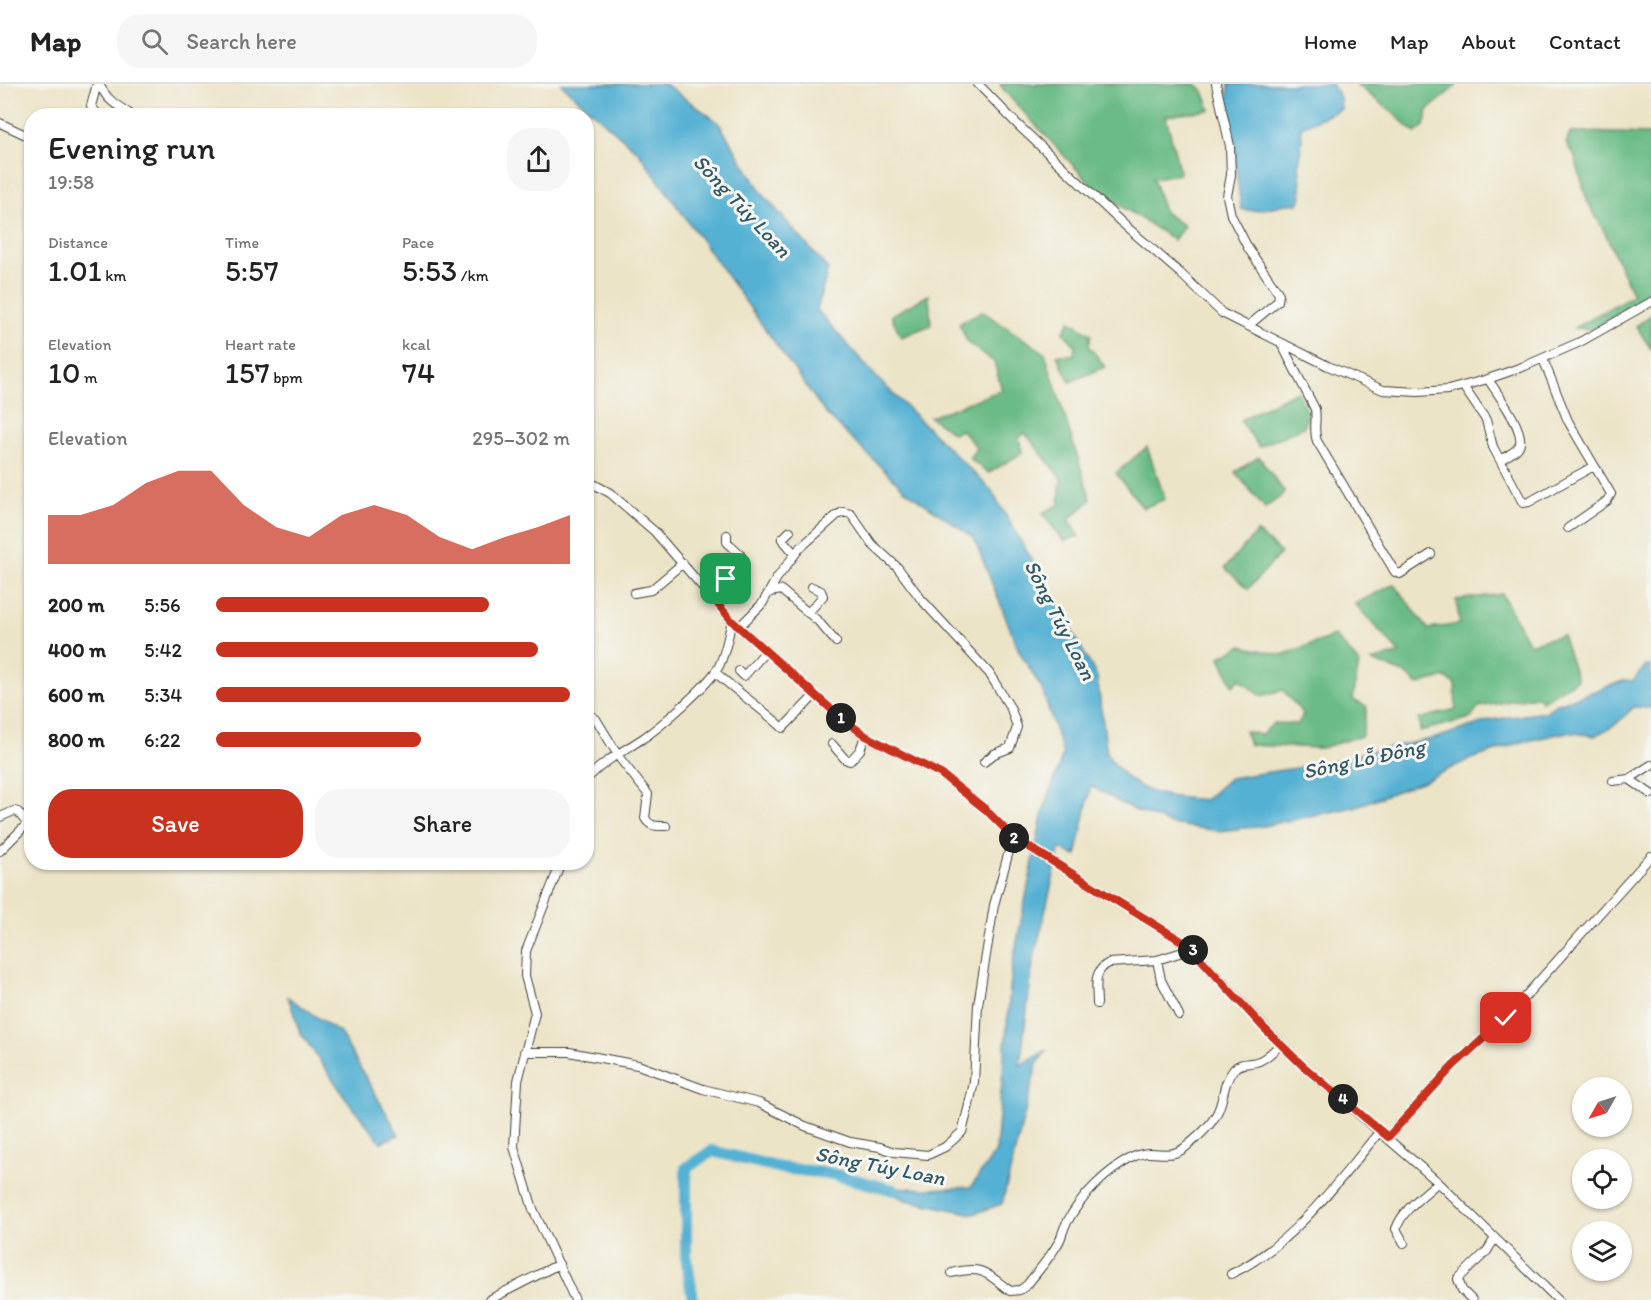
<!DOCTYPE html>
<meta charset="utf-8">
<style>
body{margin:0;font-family:Itim,sans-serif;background:#f6f6f6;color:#222;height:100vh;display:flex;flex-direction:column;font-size:22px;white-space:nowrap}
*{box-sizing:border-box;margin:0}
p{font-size:20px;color:#767676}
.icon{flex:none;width:33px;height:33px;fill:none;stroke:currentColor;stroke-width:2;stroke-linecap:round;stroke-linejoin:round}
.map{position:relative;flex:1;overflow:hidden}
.drawer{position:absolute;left:24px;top:24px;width:570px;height:762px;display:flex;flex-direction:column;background:#fff;border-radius:24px;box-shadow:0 2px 4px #0004}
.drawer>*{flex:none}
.needle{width:39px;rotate:231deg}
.tools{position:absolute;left:1572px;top:993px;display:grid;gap:12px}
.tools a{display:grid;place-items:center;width:60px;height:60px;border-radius:50%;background:#fff;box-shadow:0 2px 4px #0004;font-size:30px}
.pin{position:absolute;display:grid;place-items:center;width:51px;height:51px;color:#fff;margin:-26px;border-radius:12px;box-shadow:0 3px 9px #0006}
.km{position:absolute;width:30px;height:30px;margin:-15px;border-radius:50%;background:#222;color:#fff;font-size:16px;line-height:30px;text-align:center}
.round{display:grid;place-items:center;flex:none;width:63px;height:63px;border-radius:24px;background:#f6f6f6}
.overview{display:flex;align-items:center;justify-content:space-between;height:102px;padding:0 24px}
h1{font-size:33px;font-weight:600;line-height:45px}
.figures{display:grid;grid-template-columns:repeat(3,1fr);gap:9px;height:102px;padding:6px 24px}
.figures div{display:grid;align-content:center}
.figures b{font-size:30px;font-weight:600}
.figures small{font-size:16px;font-weight:400}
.figures p{font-size:16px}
.chart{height:168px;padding:12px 24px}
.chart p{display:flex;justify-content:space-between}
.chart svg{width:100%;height:108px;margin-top:6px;fill:#c8321e;opacity:.7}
.action{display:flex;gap:12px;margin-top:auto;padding:12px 24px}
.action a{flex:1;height:69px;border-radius:24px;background:#c8321e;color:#fff;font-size:24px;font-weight:600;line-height:69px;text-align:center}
.action a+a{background:#f6f6f6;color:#222}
ul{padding:0 24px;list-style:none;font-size:20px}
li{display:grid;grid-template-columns:96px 72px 1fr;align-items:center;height:45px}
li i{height:15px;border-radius:8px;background:#c8321e}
header{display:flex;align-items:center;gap:36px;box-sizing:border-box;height:84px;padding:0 30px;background:#fff;border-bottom:2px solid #e0e0e0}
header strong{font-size:28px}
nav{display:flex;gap:33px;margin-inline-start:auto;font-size:21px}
.search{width:420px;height:54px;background:#f6f6f6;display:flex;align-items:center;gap:15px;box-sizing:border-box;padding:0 21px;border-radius:24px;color:#767676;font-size:22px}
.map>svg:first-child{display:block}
</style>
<header>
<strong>Map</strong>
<div class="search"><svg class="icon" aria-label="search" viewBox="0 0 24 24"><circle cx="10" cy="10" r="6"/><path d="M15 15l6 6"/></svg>Search here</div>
<nav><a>Home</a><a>Map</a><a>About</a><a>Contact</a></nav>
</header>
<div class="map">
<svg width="1651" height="1216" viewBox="0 0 1651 1216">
<rect width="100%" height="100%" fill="#f6f6f2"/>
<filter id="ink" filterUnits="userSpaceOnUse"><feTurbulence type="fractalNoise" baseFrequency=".0167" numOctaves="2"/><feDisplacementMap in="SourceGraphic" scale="12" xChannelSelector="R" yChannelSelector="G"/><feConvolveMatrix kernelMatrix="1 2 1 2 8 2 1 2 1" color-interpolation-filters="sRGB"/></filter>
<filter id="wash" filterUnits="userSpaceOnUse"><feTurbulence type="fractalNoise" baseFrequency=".008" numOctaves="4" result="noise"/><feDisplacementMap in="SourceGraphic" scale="24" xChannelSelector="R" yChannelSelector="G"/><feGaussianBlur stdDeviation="1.35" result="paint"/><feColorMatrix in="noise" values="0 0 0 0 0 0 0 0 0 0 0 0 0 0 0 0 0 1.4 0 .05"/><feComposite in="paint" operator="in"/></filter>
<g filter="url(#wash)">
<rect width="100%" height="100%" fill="#ece4c7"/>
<path fill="#6bbb86" stroke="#446c51" stroke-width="1.5" d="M1000,0h196l7,7 7,19 -44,6 14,58 -27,4 11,34 20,14 -10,14 -78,-50 -90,-97z
M1356,0h102l-30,26 -4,16 -9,7 -22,-20z
M1585,48l66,2v160l-59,35 -18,-1 59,-33 -29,-64 -16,-28 -14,-48 -8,-11 4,-11z
M929,211l2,30 -30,12 -10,-22z
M982,227l63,42 46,147 -22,19 10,17 -15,5 -22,-28 17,-8 2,-27 -36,-45 -6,5 3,15 -33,20 -20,-15 8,-10 -15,-18 -9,3 -23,-16 72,-27 -8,-28 -26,-19 -9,-20z
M1651,231v34l-15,-23z
M1070,237l21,13 -2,12 16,21 -35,15 -13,-27h17l1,-10 -12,-13z
M1297,307l11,20 -3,15 -46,21 -19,-27z
M1147,363l18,52 -22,9 -27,-35z
M1259,373l26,36 -20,15 -30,-36z
M1257,448l24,21 -33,36 -23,-21z
M1394,500l34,45 32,-5 -4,-24 46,-6 27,50 33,-9 15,45 -35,21 -6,-5 -57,11 -8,11 -51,13 -1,-12 37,-10 -1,-25 -11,-7 -26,8 -12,-11 -34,-13 28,-8 -45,-49z
M1335,552l24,27 -6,37 14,7 -5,29 -41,12 -72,-3 -4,-14 16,4 13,-12 24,1 5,-10 -20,-24 -22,6 -21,-17 -7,7 -13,-29 21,-11 41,9z"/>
<path fill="#55b1d3" stroke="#386678" stroke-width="1.5" d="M561,0h104l53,38 44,71 66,76 -11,41 61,69 113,111 67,115 39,72 10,77c27,41 53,42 98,46l25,-22 98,-15 31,-9 77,-16 55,-18 54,-8 10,-7 71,-25 7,1 13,-15h5v42l-17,-1 -18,17 -21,12 -28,-4 -45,10 -56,19 -42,20 -70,26 -91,19 -44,5 -49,-7 -38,-15 -41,-23 -15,70 -16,-7 -27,114 -13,102 27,-15 -10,14 -35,140 -29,10 -67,-14 -29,-14 51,3 43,-2 25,-36 16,-184 30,-151 21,-62 -21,-65 -23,-38 -45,-113 -69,-48 -79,-76 -187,-261z
M1229,0h103l8,13 1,12 -40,18 1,13 -3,24 3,32 -4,8c-19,-3 -38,11 -57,5l-13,-108z
M288,913l52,36 59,102 -18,7 -33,-41 -48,-69z"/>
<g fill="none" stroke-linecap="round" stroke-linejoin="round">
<path stroke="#55b1d3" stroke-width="12" d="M693,1216l-7,-44v-88l26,-17 69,17 47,5 66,17"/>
</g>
</g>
<g filter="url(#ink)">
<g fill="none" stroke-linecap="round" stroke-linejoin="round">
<defs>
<path id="minor" d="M97,0l-6,22 8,10
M99,0c10,19 17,20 34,32
M978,0l39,40 104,98 59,51 42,40 106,53 55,24 35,2 30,-2 40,-11 37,-13 55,-24 71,-40
M1216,0l14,62 1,29 -4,21 4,19 17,33 31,46 -1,7 -30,25
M0,39l32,15
M1281,259l34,66c2,11 -2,21 2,32l78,131 5,2 31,-20
M1543,275l25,62 43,73 -4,7 -39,27
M1488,295c8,13 39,53 31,67 -3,6 -13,10 -19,14
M1463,302l23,34 7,27 30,56 6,-1 65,-36
M586,396l24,13 44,38 78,90 108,96 25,19 76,38 44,35 28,28 175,108 77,83 38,38 135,116 120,118
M790,447l-8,8 13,15
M770,508l11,-2 37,31 18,21
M634,509l17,-3 32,-27
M710,511l12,-1 2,-4 -2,-8 21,-17 1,-3 -4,-8 -13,-12v-7
M808,529l15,-17 -2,-5 -9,-4
M739,543l23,-23 15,-26 22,-29 38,-34 6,-3 8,2 21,30 26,24 23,31 68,74 22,36 6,18 -7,21 -16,6 -10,8
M739,587l5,5 22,-25
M715,588c22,20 46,36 68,56l32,-33
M586,628l10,7 25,41 27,34 -3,24c5,9 11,8 21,8
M832,660l13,15 5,2 10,-11 5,-14
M1629,695l22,15
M586,696c16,-18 36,-28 56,-41 18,-12 68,-55 77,-73 7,-14 9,-30 13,-45
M1613,697l16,-2 22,-14
M0,733l14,-6 4,1 7,9 6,4
M0,767l28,-28
M557,778l1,8 -32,81 -1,25 10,37 -17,68 -4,66 19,62 42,91
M1157,876l4,20 18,35
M1097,920c0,-16 -5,-33 12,-41l48,-3 35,-11
M524,968h45l69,13 65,24 56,14 46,23 45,16 30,5 14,5 34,3 17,-8 17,-15 7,-27 5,-23 4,-77 16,-100 19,-68
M1388,1053l65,-71 51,-46 147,-164
M1404,1159l-8,-14c7,-20 27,-33 42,-47
M952,1189c31,-8 34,0 58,18l10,-1 7,-5c10,-13 22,-26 30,-40 5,-6 5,-14 9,-21 15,-28 39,-52 67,-67 21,-11 36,6 55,-12 10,-8 25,-22 30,-34 7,-15 4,-27 16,-42 7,-8 16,-4 25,-8 8,-3 15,-11 22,-17
M1231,1190c60,-28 108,-93 149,-143
M489,1216l70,-36
M1472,1216l-10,-10 -4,-11 29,-28 8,-13"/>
</defs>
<use href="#minor" stroke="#3b3a36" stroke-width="10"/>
<use href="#minor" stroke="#fff" stroke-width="8"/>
</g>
</g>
<g fill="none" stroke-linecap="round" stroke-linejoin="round" filter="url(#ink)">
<defs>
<path id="route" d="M726,495l-5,5 3,6 -2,4 -12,1 22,26 108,96 26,19 75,38 44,35 28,28 175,108 76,83 39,38 85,71 65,-71 53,-48"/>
</defs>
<use href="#route" stroke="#fff" stroke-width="12"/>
<use href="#route" stroke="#c8321e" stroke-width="8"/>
</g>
<g text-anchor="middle" stroke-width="6" stroke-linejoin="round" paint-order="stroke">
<g font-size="21" font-style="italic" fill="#335865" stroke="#f6f6f2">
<text transform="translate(742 122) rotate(47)" y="7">Sông Túy Loan</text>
<text transform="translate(1060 536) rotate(63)" y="7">Sông Túy Loan</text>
<text transform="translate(1364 675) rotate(-12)" y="7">Sông Lỗ Đông</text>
<text transform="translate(880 1082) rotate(11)" y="7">Sông Túy Loan</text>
</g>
</g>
</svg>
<div class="tools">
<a><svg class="needle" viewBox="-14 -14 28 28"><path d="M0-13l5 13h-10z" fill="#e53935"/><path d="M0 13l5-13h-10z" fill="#767676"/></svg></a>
<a><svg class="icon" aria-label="locate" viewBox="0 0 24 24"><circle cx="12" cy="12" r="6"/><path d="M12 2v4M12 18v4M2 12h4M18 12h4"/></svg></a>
<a><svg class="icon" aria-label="layers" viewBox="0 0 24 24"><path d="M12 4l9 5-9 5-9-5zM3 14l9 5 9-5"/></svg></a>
</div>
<div class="pin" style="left:726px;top:495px;background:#1e9e55"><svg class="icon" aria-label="arrive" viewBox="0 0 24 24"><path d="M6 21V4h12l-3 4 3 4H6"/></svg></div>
<div class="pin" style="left:1506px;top:934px;background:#d93025"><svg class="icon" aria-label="check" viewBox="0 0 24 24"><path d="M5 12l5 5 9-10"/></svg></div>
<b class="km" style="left:841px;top:634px">1</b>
<b class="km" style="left:1014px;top:754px">2</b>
<b class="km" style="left:1193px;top:866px">3</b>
<b class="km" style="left:1343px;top:1015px">4</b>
<section class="drawer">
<div class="overview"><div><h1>Evening run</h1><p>19:58</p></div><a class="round"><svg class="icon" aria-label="share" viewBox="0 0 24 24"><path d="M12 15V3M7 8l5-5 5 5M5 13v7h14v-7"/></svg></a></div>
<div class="figures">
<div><p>Distance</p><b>1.01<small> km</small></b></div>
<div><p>Time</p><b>5:57</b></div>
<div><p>Pace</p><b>5:53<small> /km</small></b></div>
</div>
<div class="figures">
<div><p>Elevation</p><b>10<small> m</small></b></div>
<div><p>Heart rate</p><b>157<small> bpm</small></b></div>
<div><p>kcal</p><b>74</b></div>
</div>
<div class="chart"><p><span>Elevation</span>295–302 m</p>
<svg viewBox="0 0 160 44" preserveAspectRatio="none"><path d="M0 44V24L10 24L20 20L30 11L40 6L50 6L60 20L70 29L80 33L90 24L100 20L110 24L120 33L130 38L140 33L150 29L160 24V44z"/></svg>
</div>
<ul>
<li><b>200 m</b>5:56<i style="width:77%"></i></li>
<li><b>400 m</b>5:42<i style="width:91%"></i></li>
<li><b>600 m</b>5:34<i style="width:100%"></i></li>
<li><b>800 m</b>6:22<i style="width:58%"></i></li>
</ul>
<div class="action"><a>Save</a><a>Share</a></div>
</section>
</div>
